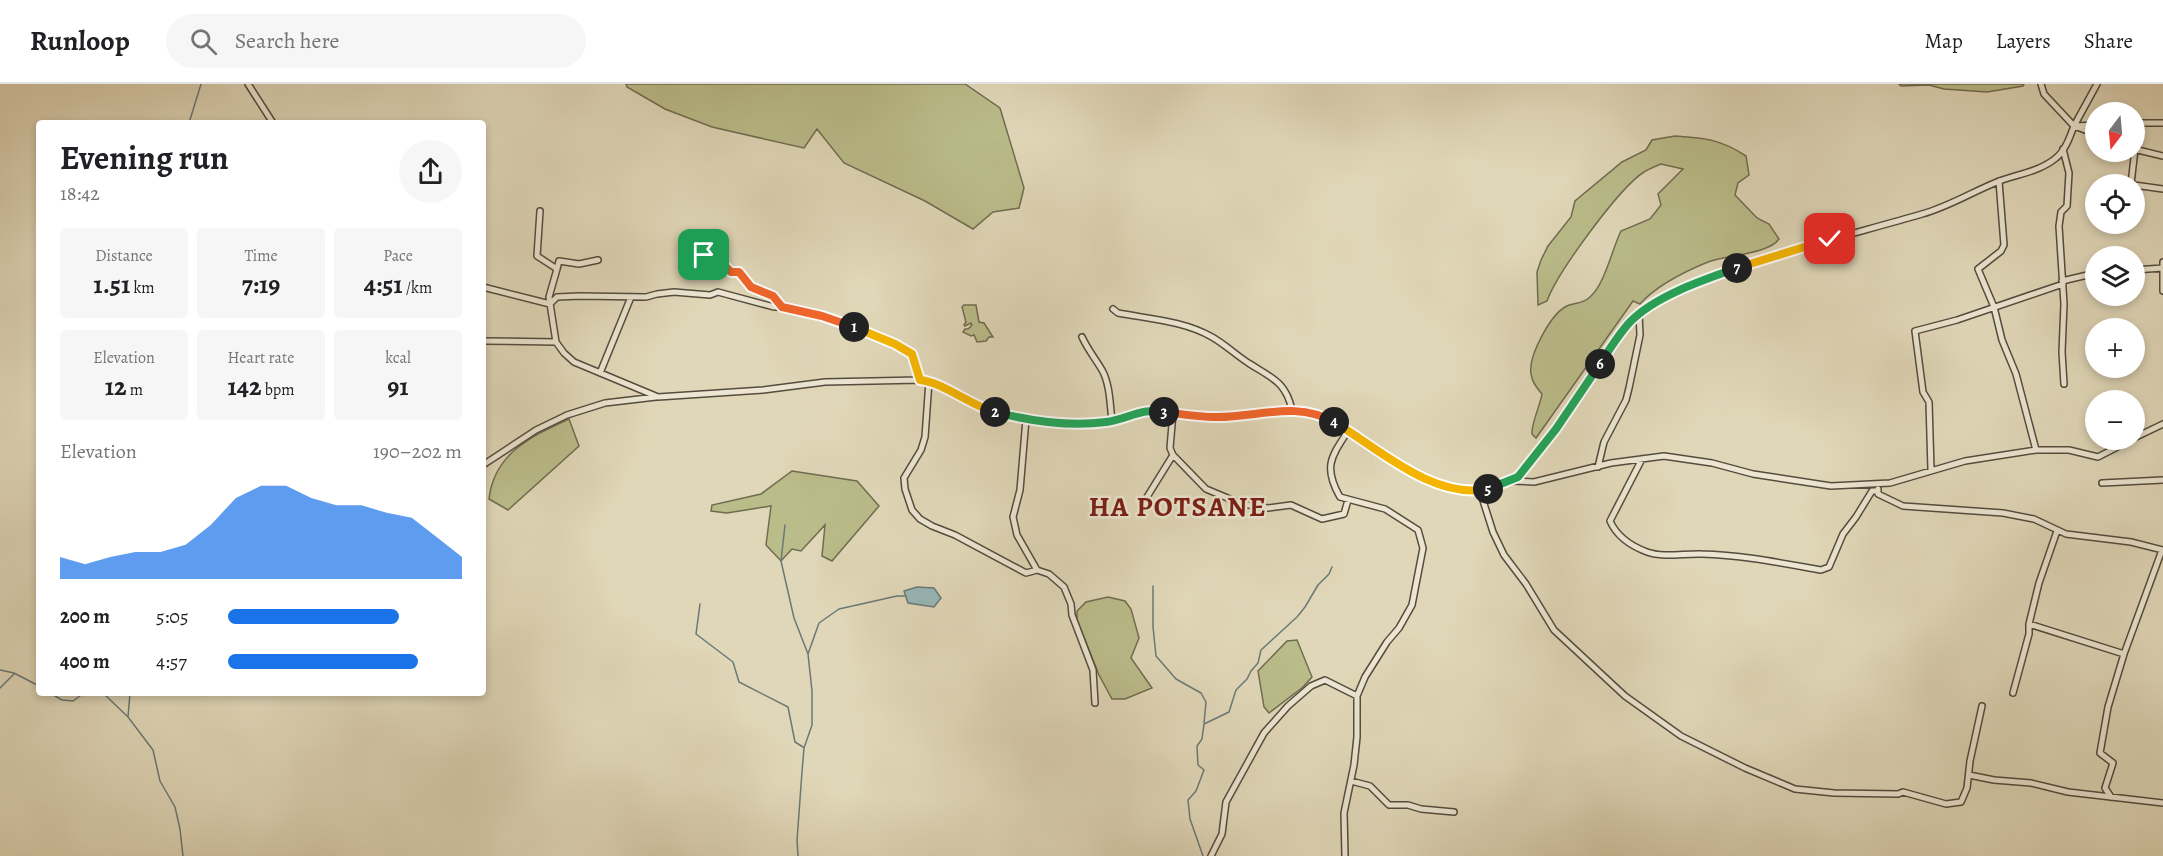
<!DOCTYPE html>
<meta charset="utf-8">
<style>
body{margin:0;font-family:Alegreya,serif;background:#f6f6f6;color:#202124;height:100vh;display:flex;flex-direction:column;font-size:22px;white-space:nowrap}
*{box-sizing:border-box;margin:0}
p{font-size:20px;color:#757577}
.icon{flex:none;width:33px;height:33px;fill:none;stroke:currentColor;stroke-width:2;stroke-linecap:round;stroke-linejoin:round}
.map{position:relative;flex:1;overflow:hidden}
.sheet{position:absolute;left:36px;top:36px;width:450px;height:576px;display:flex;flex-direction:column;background:#fff;border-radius:6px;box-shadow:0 3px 9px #0003}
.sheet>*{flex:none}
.needle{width:39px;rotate:196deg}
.tools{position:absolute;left:2085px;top:18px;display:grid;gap:12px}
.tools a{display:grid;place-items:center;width:60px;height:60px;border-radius:50%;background:#fff;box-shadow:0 3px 9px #0003;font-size:30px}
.pin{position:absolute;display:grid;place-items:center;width:51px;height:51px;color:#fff;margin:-26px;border-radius:12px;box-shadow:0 3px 9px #0006}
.km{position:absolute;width:30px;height:30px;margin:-15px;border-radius:50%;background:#222;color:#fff;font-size:16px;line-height:30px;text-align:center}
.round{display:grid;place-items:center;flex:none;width:63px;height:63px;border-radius:32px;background:#f6f6f6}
.headline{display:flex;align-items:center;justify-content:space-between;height:102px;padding:0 24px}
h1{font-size:33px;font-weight:600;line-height:45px}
.stats{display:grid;grid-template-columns:repeat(3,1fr);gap:9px;height:102px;padding:6px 24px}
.stats div{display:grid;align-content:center;border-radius:6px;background:#f6f6f6;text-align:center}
.stats b{font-size:26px;font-weight:600}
.stats small{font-size:16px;font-weight:400}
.stats p{font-size:16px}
.chart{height:168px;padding:12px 24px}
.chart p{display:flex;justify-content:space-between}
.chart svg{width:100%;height:108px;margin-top:6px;fill:#1a73e8;opacity:.7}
ul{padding:0 24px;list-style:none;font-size:20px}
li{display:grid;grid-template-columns:96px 72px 1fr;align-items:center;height:45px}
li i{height:15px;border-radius:8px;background:#1a73e8}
header{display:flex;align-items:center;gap:36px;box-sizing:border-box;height:84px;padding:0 30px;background:#fff;border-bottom:2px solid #e0e0e0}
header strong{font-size:28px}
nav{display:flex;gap:33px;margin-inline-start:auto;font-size:21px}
.search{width:420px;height:54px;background:#f6f6f6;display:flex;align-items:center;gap:15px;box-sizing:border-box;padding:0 21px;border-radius:33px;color:#757577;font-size:22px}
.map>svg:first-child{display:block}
</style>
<header>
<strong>Runloop</strong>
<div class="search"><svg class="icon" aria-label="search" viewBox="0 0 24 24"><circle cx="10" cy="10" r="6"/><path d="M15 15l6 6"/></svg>Search here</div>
<nav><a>Map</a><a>Layers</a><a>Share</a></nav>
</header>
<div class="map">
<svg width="2163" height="772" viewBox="0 0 2163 772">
<rect width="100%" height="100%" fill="#e0d7b8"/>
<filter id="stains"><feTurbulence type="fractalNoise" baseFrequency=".00333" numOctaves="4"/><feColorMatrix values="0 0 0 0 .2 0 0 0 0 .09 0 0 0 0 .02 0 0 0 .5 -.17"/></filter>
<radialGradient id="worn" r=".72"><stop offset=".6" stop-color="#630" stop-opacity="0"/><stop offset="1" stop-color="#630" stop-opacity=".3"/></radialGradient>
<path fill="#babc8a" stroke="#706c50" stroke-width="1.5" d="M626,0h339l35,24 24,80 -5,20 -26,4 -20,17 -48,-28 -81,-38 -27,-34 -13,19 -92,-21 -47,-18 -38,-22z
M1899,0h125l-1,2 -36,6 -43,-3 -15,-4 -28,1z
M1675,52c30,2 45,3 71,20l3,19 -11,8 -3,12 22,23 12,6 10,15c-10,15 -53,16 -71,23 -22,9 -52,24 -68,42l-7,-3 -97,137 -4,-4c-1,-10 8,-28 10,-40 -5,-6 -10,-12 -11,-20 -3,-18 19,-58 34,-67 8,-5 17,-2 25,-10 15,-13 22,-48 31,-66l29,-12 11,-14 -3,-11 25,-25 -22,-5c-5,2 -12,5 -17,8 -25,16 -87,101 -97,129l-9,4 -1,-33 4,-12 7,-14 23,-29 4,-16 47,-39 24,-12 6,-10z
M964,221h12l3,17 5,1 9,14h-4l-3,4 -9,1 -3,-7 -3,1 -8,-4 2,-3h3l4,-4 -1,-2 -6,3 -1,-1 2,-3 -4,-15z
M569,335l10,27 -71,64 -19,-11c5,-46 43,-63 80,-80z
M792,387l65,10 22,25 -47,55 -10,-5 3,-31 -24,26 -9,-2 -11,12 -15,-16 5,-39 -44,7 -16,-2 1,-6 49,-11z
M1108,513l17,4 6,8 8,29 -8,20 21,30 -27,11h-13l-13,-24 -22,-55v-9l9,-9z
M1297,556l15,37 -9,10 -34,26 -5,-6 -6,-36 29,-30z"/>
<path fill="#98b7b9" stroke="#6a7977" stroke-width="1.5" d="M917,503l17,1 7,10 -7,9 -26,-4 -4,-12z"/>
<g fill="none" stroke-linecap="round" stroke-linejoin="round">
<path stroke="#6a7977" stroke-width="1.5" d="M189,39l12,-39
M785,441l-4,36 13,57 14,36 4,37v34l-8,23 -2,24 -5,68 1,16
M1153,502v41l3,29 20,23 25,14 5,9 -2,21
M700,520l-4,30 37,28 6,20 49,25 7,35 8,5
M808,570l11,-31 20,-14 58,-13h8
M0,586l14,3 25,13
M0,604l14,-14
M50,609l12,7 11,1 11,-8
M103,609l25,24
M130,609l-2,24 25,33 7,31 15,26 5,22 3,27
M1203,772l-13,-37 -2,-19 8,-9 8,-21 -6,-5 -1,-19 5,-7 2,-15 25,-12 7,-22 11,-11 4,-8 7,-8 3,-13 36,-33 8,-10 13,-22 11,-11 3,-7"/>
<defs>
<path id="street" d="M248,0l25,39
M2041,0l3,10 30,32 22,8
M2134,39h29
M2074,42l23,-42
M2063,65l6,24 -2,33 -6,6 -2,14 5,78 -2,48 2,32
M2134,65l29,7
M1999,97l5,64 -3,6 -23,18 16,38 8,33 14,34 20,76
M2131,100l4,-35
M2134,101l29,4
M540,127l-3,45 20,13 -8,28 7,45 8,11 10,9 84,35 105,-7 62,-8 95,-2 17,4 47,25 31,8 37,6h52l49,-14 62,8 77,-7 31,6 86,54 34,16 24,6 28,-4 23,-11 38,-48 72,-105c32,-31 77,-45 118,-59 58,-19 117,-34 176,-51 26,-7 50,-22 75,-32 20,-8 42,-10 59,-24 9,-7 14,-21 18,-32l22,-1
M689,160l5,6 26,11
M722,167l-2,10c6,7 10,10 19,11l12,15 22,9 9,11
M2163,178v29
M557,185l2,-8 20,3 19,-4
M2134,186l29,-2
M2062,197l34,-8
M483,203l67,17
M550,220l7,-7 23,-1 66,1 11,-3 17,-2 36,3 8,-3 56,15c25,-1 120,29 137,47 5,6 8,18 9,26
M1113,225l5,4c32,6 66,8 94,24 14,8 25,19 38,27 22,14 36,18 42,46
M1082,253c6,13 13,21 20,33 8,14 8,35 10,51
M483,257l73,1
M600,289l31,-76
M929,297l-4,56 -4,13 -17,28 1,11 7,21 8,9 12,7 23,9 71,38 11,-3 12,4 15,13 7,17 1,11 21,55 2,33
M1173,329l-3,35 3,7 33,34 36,15 26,4 23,-3 31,14 22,-5 4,-14
M1026,335l-6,71 -7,27 4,18 20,35
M2134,354l29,-14
M1642,375l-32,62c7,16 21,25 37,31 17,6 38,1 55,2 40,1 79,9 119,16l8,-3 14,-33 13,-17 16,-26h6
M483,381l53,-35 31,-15 38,-12 51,-6
M1598,383l6,-25 22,-42 3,-12 11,-53 -1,-22
M1931,386l-2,-68 -6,-10 -8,-61 42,-11 106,-36
M1513,397l21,1 77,-19 53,-7 48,7 41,11 78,12 59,-3 75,-22 71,-11h33l29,7 33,-17
M2102,399l61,-3
M1878,405v5l25,12 100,7 31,6 32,15 65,8 32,8
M1480,407l13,41 11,23 22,29 28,46 71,66 56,40 64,32 50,21 39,4 64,1 5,-2 43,12 15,-2 6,-14 3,-27 12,-55
M1147,413l26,-42
M2029,540l95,30
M2013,609l16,-59v-10l10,-41 18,-52
M1969,691l25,5 37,3 37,9 95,11
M1351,697l19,5 19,19h19l13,4 33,3
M2111,713l-6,-9 8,-25 -13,-10 8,-46 16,-53 38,-104
M1211,772l11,-22 4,-32 38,-69 24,-27 23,-20 14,-6 32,16
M1345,772l-1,-43 10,-48 3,-28v-41l8,-19 22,-35 12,-14 13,-23 11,-57 -5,-18 -33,-21 -45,-12c-17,-30 -9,-40 8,-66"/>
</defs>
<use href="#street" stroke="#544c3e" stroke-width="8"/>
<use href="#street" stroke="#ebe5d1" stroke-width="5"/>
</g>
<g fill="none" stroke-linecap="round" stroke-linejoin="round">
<defs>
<path id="split-1" d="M704,171l16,6 11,11h8l12,15 22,9 9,11 40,9 32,11"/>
<path id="split-2" d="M854,243l41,17 17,10 8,26c25,3 49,25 75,32"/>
<path id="split-3" d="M995,328c35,9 74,15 111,10 20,-2 36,-15 58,-10"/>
<path id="split-4" d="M1164,328c17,2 34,5 51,5 41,1 80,-17 119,5"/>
<path id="split-5" d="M1334,338c44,26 99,78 154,67"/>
<path id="split-6" d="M1488,405l30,-12 38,-48 44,-65"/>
<path id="split-7" d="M1600,280c9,-14 18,-29 30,-42 25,-26 73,-42 107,-54"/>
<path id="split-8" d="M1737,184l93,-29"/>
</defs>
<use href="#split-1" stroke="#fff" stroke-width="12"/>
<use href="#split-2" stroke="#fff" stroke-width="12"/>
<use href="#split-3" stroke="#fff" stroke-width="12"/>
<use href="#split-4" stroke="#fff" stroke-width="12"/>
<use href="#split-5" stroke="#fff" stroke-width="12"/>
<use href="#split-6" stroke="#fff" stroke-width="12"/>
<use href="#split-7" stroke="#fff" stroke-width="12"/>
<use href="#split-8" stroke="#fff" stroke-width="12"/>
<use href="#split-1" stroke="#f0652b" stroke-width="8"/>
<use href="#split-2" stroke="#f5b400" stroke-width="8"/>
<use href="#split-3" stroke="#22a559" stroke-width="8"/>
<use href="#split-4" stroke="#f0652b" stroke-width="8"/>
<use href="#split-5" stroke="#f5b400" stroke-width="8"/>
<use href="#split-6" stroke="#22a559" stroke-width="8"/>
<use href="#split-7" stroke="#22a559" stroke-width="8"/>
<use href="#split-8" stroke="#f5b400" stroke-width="8"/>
</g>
<g text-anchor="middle" stroke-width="5" stroke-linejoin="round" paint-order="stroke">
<g font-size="28" font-weight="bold" letter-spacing="1.5" fill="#7a1f14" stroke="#ebe5d1">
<text x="1178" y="432">HA POTSANE</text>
</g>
</g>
<rect width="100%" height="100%" filter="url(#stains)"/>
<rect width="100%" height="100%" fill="url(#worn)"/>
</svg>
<div class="tools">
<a><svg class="needle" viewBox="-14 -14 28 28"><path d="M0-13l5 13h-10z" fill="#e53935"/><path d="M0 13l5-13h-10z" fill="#757577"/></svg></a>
<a><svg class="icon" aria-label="locate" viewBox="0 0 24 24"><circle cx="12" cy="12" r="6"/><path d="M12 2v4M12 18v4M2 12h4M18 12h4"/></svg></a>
<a><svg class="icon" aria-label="layers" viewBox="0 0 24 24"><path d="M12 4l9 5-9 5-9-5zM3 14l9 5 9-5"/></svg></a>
<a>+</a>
<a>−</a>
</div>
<div class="pin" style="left:704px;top:171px;background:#1e9e55"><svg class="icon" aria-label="arrive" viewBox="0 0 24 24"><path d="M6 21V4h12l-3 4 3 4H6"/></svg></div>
<div class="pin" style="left:1830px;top:155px;background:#d93025"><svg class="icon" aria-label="check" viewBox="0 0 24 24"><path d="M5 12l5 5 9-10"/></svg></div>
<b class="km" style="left:854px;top:243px">1</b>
<b class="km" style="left:995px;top:328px">2</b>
<b class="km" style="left:1164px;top:328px">3</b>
<b class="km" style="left:1334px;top:338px">4</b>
<b class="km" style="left:1488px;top:405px">5</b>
<b class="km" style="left:1600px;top:280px">6</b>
<b class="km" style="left:1737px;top:184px">7</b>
<section class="sheet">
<div class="headline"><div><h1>Evening run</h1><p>18:42</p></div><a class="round"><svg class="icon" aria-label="share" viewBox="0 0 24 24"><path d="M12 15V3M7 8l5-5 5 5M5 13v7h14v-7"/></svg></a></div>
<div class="stats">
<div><p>Distance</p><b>1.51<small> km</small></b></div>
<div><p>Time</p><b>7:19</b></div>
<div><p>Pace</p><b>4:51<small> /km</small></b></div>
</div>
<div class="stats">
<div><p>Elevation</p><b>12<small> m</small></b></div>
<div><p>Heart rate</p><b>142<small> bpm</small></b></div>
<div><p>kcal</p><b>91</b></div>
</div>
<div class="chart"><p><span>Elevation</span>190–202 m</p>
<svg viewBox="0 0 160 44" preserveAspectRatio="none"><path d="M0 44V35L10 38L20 35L30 33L40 33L50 30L60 22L70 11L80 6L90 6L100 11L110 14L120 14L130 17L140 19L150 27L160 35V44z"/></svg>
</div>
<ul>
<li><b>200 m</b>5:05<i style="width:73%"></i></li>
<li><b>400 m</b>4:57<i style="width:81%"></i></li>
</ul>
</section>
</div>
